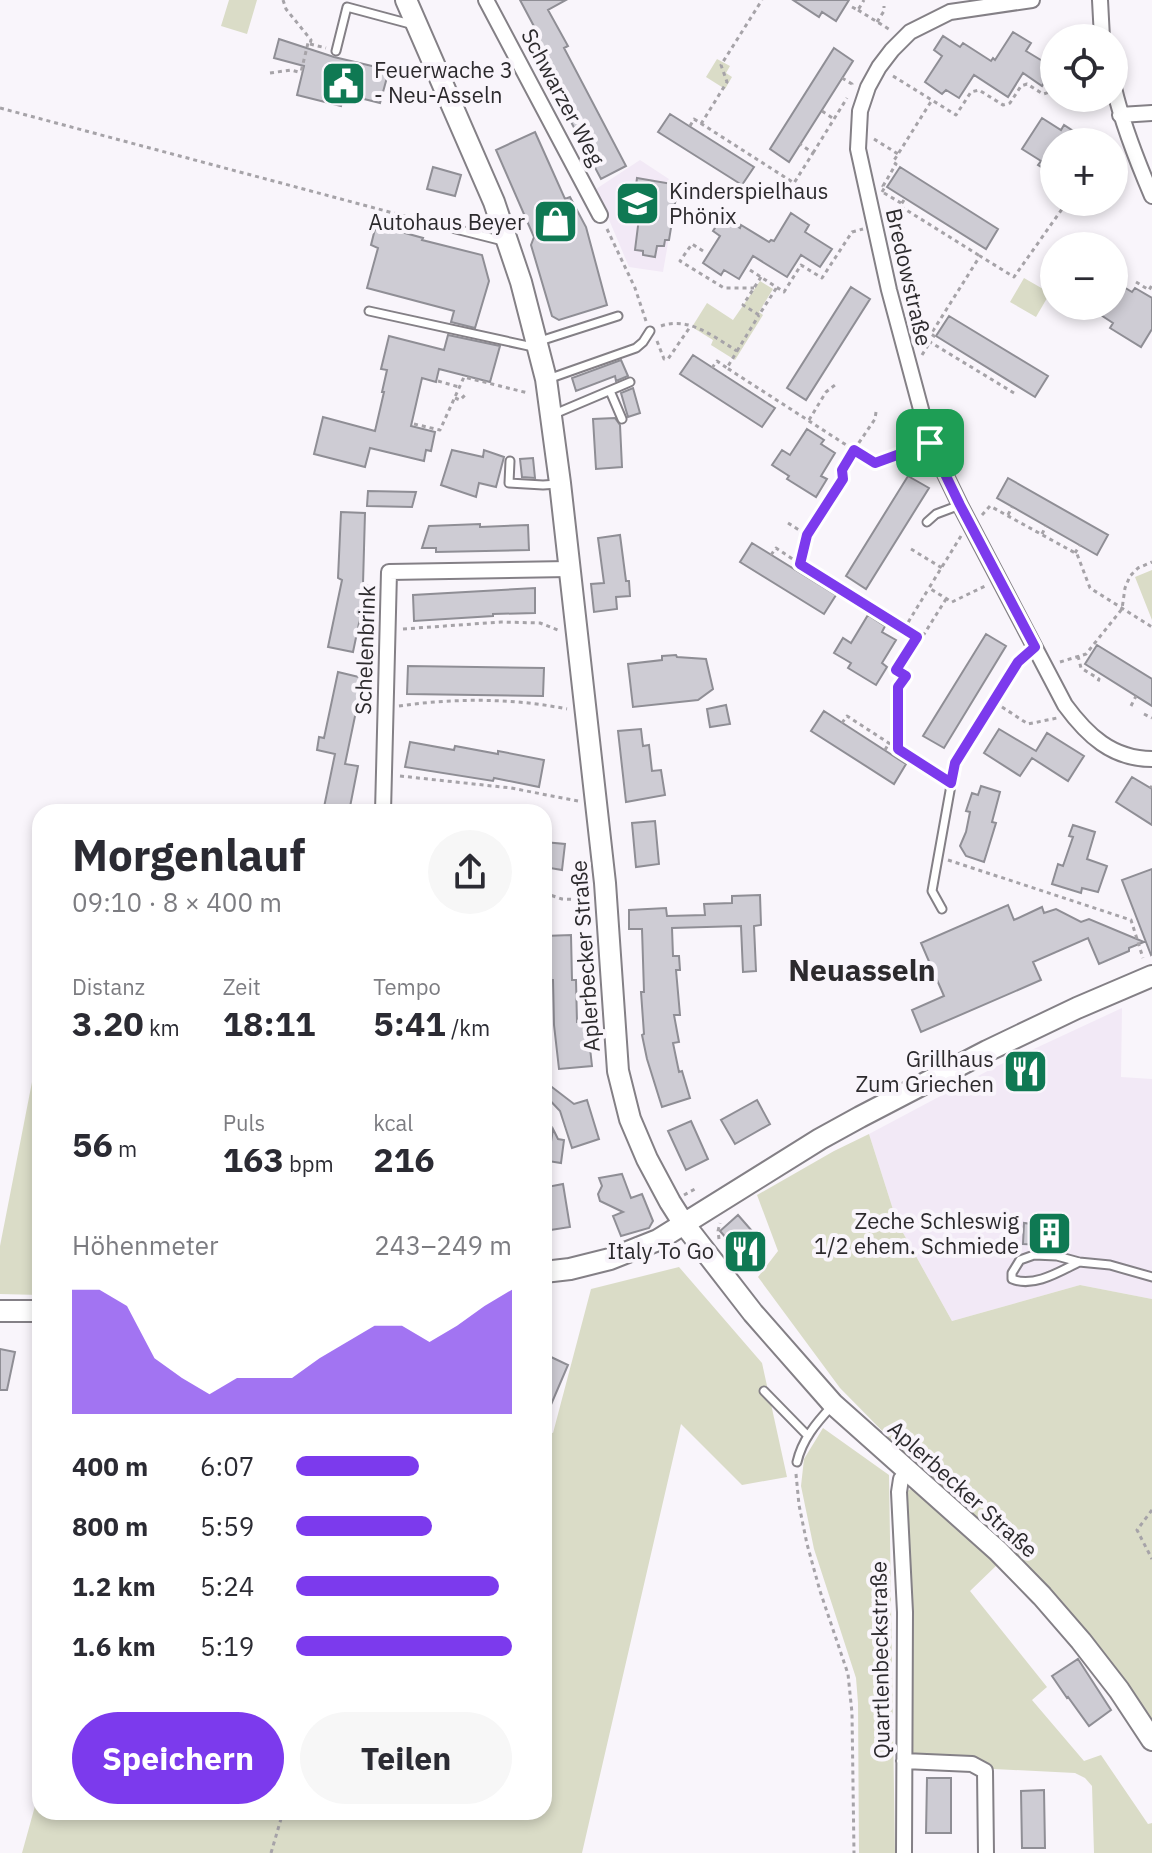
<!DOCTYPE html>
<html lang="de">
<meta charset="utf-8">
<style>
body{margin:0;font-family:"IBM Plex Sans",sans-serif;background:#f7f7f7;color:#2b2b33;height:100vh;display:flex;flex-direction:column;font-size:30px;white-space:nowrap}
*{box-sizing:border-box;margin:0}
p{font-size:26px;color:#7c7c81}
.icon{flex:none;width:44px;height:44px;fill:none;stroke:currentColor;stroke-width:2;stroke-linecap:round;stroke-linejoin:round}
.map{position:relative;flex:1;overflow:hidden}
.panel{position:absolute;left:32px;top:804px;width:520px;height:1016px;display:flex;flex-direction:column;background:#fff;border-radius:24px;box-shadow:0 4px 12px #0003}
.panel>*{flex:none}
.tools{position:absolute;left:1040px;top:24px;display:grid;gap:16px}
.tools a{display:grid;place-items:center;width:88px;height:88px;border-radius:50%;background:#fff;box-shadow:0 4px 12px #0003;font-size:40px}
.pin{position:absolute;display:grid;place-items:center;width:68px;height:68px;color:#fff;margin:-34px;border-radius:16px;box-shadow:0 4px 12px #0006}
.round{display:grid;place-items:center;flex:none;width:84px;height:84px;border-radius:42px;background:#f7f7f7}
.overview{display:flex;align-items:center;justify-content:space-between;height:136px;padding:0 40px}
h1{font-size:44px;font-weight:800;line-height:60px}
.metrics{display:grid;grid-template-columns:repeat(3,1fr);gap:12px;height:136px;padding:8px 40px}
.metrics div{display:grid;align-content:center}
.metrics b{font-size:34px;font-weight:800}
.metrics small{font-size:22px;font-weight:400}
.metrics p{font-size:22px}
.chart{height:224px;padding:16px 40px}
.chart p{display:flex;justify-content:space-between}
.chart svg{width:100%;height:144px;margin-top:8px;fill:#7c3aed;opacity:.7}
.button{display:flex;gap:16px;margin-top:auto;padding:16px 40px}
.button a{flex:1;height:92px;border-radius:48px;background:#7c3aed;color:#fff;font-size:32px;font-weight:800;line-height:92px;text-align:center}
.button a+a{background:#f7f7f7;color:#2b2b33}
ul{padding:0 40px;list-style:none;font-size:26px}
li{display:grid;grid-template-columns:128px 96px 1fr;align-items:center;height:60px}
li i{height:20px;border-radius:10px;background:#7c3aed}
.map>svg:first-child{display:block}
</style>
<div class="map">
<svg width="1152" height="1853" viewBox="0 0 1152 1853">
<rect width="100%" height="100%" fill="#f9f5fb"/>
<path fill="#f2e9f6" d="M640,160l38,25 -15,87 -34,-5 -33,-78z
M1122,1008l-1,69 31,2v220l-72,-14 -128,36 -55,-99 -28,-88 126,-67z"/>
<path fill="#dadcc7" d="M229,0h28l-10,34 -26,-8z
M717,59l13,7 -4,7 6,4 -7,12 -19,-12z
M1024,278l26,15 -14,24 -26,-15z
M760,281l13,8 -14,23 4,3 -28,45 -24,-15 2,-5 -21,-13 15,-24 26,17z
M1152,570v50l-17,-43z
M40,1041v254l-40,-1v-48z
M869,1134l28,88 55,99 128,-36 72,14v438l-197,-232 -115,-117 -82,-111 20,-26 -21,-56 77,-44z
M679,1267l83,96 25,114 -45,8 -61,-61 -99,429h-560l18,-65v24h504v-381l9,2 38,-144z
M823,1428l66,47 6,378h-36l-1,-150 -2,-25 -42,-129 -13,-63 3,-27z
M912,1488l3,1 83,75 -28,27 77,96 -15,13 52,61 17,-6 47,69 4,-1v30h-58l-2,-67 -7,-8 -10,-5 -81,-4 -22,-10 -63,-3 3,-94 -6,-170z"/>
<path fill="#ceccd4" stroke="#8f8e95" stroke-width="2" d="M520,0h46l-18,10 20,36 -4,2 62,118 -25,13 -42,-80 -2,1 -33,-60 13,-8z
M793,0h56l-13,21 -14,-9 -3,5z
M1013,32l18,11 -5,8 28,17 -12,18 -19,-13 -15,24 -34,-22 -15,23 -13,-8 -4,4 -17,-12 17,-26 -8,-6 9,-14 17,11 3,-4 28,18 2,-3 2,2z
M279,39l55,18 55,13 -9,33 -36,-9 -3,12 -44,-11 7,-29 -30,-8z
M834,48l19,13 -64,101 -19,-13z
M670,114l84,53 -12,18 -84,-53z
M1042,118l19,12 3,-5 26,17h-36v33l-16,-10 3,-4 -19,-12z
M535,132l30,67 5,-2 16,30 21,78 -48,15 -7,-4 -21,-71 3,-8 -38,-87z
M433,167l28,8 -6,21 -28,-7z
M900,167l98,62 -12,20 -99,-62z
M637,178l41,7 -9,55h-4l-1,6h-7l-2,11 -12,-2v-4l-8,-1 7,-56 -7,-1z
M791,213l18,12 -4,7 27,17 -12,18 -19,-12 -14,22 -34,-21 -14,23 -15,-9 -3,5 -18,-12 17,-27 -7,-5 9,-14 18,11 1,-3 28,17 2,-2 3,1z
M376,225l47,13 -1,2 60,15 7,26 -14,47 -24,-6 3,-11 -87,-23 11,-40 -7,-3z
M1114,281l18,11 3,-4 17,10v31l-11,18 -31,-19 3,-5 -26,-17h27z
M851,287l19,12 -64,101 -19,-12z
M949,316l99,60 -13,21 -99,-61z
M448,335l52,11 -10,36 -51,-13 -3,13 -14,-4 -11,48 24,6 -4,19 -5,-1 -2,11 -54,-13 -5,19 -51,-13 9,-37 52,14 9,-39h-2l5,-22 -6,-1 8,-33 55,14z
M693,355l82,53 -13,19 -82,-53z
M621,360l7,16 -12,5 -1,-5 -39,15 -4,-13z
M633,388l7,25 -12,4 -7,-24z
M615,418l5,7 2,42 -26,2 -3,-50z
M807,429l17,11 -3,4 14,9 -14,23 6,3 -11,18 -29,-18 2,-3 -17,-11 10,-15 8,5z
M452,450l31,7 1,-7 20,7 -8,30 -17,-4 -3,14 -35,-12z
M533,458l2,20 -13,-1 -2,-18z
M908,476l21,12 -63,101 -20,-13z
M1008,478l100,57 -11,20 -100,-57z
M368,491l48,1 -4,15 -45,-1z
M341,512l24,1 -2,71 4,1 -14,67 -25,-5 14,-67 -4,-2z
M480,524v3l48,-2 1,25 -93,2v-4h-14l7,-22z
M620,535l6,46h3l1,15 -14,1 1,12 -23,3 -3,-28 13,-1 -6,-45z
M752,543l84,52 -12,19 -84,-52z
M535,588v25l-42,1v2l-79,5 -1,-26z
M868,615l17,11 -3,6 14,8 -14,23 5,4 -11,18 -28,-17 3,-5 -17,-10 9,-15 8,5z
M986,634l20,12 -62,102 -21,-12z
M1097,645l55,34v27l-67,-42z
M676,655l1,2 29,2 7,30 -15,11 -65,7 -5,-43 34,-4v-4z
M408,666l136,2 -1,28 -136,-2z
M338,672l25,6 -18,86 13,2 -9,46h-26l12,-58 -18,-4 2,-13 5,1z
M726,705l4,19 -20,3 -3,-18z
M824,711l82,53 -12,20 -83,-53z
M641,729l2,17 6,-1 3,26 9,-1 4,25 -39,7 -8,-71z
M999,729l37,22 11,-18 37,23 -16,25 -36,-23 -12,18 -36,-23z
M410,742l44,8 1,-4 43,8v-3l46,9 -5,27 -45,-9 -1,3 -88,-14z
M1132,777l20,12v36l-36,-23z
M981,786l19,6 -8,30 4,1 -12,39 -18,-6 -6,-10 6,-14 4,-20 -4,-1 6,-18 6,2z
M655,821l4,43 -23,3 -4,-44z
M1073,825l22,7 -8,27 20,7 -9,26 -16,-4 -1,5 -29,-9 6,-20 5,2 10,-29 -4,-1z
M544,842l21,2 -3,26 -18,-3z
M1152,869v85l-1,1 -29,-75z
M760,895l1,30 -7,1 2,45 -13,1 -2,-46 -69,2 1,28h6l1,14h-4l4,45h-6l5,27 -6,1 6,29 3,-1 8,27 -28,9 -15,-48 -5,-24 2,-1 -3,-42h3l-2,-63h-13v-19l37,-2 1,8 38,-1 -1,-11 28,-1v-7z
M1008,905l6,15 28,-13 2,6 12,-4 25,13 8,-3 55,23 -15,6v3l-30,13 -11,-26 -55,24 8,18 -120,52 -9,-22 32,-14 -23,-53z
M571,935l1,45h4l1,42 10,-1 5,45 -33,3 -5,-44 -1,-45h-5l-1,-26h-3v-18z
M1026,1062l7,16 -16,7 -7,-16z
M544,1081l30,23 13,-4 12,39 -27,9 -12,-37 -16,-17z
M757,1100l13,24 -35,20 -14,-24z
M691,1121l17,38 -22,11 -18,-39z
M553,1129l5,10 6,1 -3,23 -13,-2z
M622,1174l9,24 11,-4 11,27 -4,7 -28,8 -8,-20 10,-4 -23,-11 -2,-7 4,-8 -3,-8z
M563,1184l7,43 -26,4v-28l5,-1 -2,-15z
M738,1215l14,16 -8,8 14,15 -10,9 -28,-32z
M1032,1217l37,2 -2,27 -44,-2 1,-21 8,1z
M0,1349l15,3 -8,38h-7z
M551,1357l17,8 -24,56v-49z
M1078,1659l33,51 -22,16 -21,-29 -1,1 -15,-22z
M927,1778h24v55h-25z
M1044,1790l1,58h-23l-1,-57z"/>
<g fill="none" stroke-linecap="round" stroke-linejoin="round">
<defs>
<path id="lane" d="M336,51l11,-44 67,18
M424,221l79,20
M369,311l164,36
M540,341l78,-25
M548,379l88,-31 7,-6 7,-11
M610,391l12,28
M552,415l78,-33
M510,461l-1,22 34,2 15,-1
M927,522l9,-8 24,-9
M942,909l-10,-18 23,-128 63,-101 17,-15
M1079,1262c-20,10 -46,26 -67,17v-6l8,-13 14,-5 23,1 22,6 31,3 42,12
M764,1391l44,45
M797,1462c5,-22 19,-39 35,-56"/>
<path id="street" d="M486,0l114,215
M1032,0l-82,12 -40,20 -18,18 -13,17 -11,20 -8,24 -2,38 31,141 41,153 30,62 105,200c22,30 47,54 87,54
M1100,0l2,38
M1114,88c9,38 23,73 38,108
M1120,115l32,-2
M383,812l6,-240 180,-3
M904,1761l68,3 13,7 1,82
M904,1853l1,-241 -6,-120 2,-13 8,-8"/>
<path id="secondary" d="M406,0l88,202 27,80 25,97 14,104 45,400 13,188 12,48 17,40 23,43 14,22 69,89 80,91 165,147 44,45 39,45 38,49 33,50
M544,1272l26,-3 40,-10 48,-19 162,-101 40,-22 127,-66 90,-43 75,-32
M0,1311h40"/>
</defs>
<use href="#lane" stroke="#848086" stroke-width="11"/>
<use href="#street" stroke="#848086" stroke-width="18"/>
<use href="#secondary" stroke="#848086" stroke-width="24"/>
<path stroke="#a6a3a8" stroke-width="3" stroke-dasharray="4 4" stroke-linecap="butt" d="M283,0l3,9 25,31 -1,4 -2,-1 -7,29
M852,7l6,3 6,-10
M858,10l34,21
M877,22l7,-11v-5
M310,44l16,4
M270,73l21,-3 11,3
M893,76l63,39 15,-23 8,-2 24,15 7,-2 11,-17 6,-2 16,10 11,-3
M842,78l10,6 -1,3
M0,108l412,110
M822,111l12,8
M701,124l26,-42 -6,-17 41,-65
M690,126l4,-7 100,64 19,-30 -13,-9
M874,139l24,15
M813,153l34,-55
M882,192l3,-5 -2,-1 13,-22 -3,-2 39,-62
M884,193l17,10
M904,200l-4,6 80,50
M607,229l28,59 11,33
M703,251l-11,-7 -12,17 44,27h30
M750,270l34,22 17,-27 21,13 30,-46 11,-3
M761,277l-18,28 16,10 18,-28
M1136,282l13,8 3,-5
M661,326c28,-10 53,11 76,25l-10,17 127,82 -12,20 1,9 -36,56 -7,29 117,73 -21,33 10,6 -8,11v62l45,29
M657,341l7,18h4l22,-32
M737,351l22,-36
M922,355l8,-13
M712,368l5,-7 10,7
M438,381l21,6
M1014,393l-84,-51 4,-6 -3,-2 49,-78 34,21 53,-75
M455,398l5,2 5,-5
M876,412l-1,7 -21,31 21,13 41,-15
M809,420l17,-28 9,-7
M414,424l26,6 24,-53 64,16
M982,515l8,-9 87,48 13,34 62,39
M1008,515l4,-8
M788,523l19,12
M1042,534l4,-8
M961,536l-32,52 23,14 33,-16
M911,549l31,19
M1075,553l5,-8
M771,555l5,-7 24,16
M403,629l98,-7 39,1 18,7
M904,629l25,-41
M917,637l4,2 25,-40
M1078,656l3,12 18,11 -2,5
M1060,662l26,-8 36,-45 3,-21 5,-12 8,-8 14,-6
M399,706c55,-8 114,-8 168,3
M1131,706l5,-10
M1002,707l26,17 29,-6
M1144,714l8,4
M842,723l5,-7 51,33
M885,750l4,-7
M400,776l111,12 67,13
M1150,788l2,-2
M948,860l183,60 12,38
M544,893l18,6 25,1
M684,1195l11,-6
M719,1239l-1,-8 2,-8
M796,1474l3,31 8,39 13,47 28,83 4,39 2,140
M1152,1510l-15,20 15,29
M271,1853l12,-41"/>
<use href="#lane" stroke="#fff" stroke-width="7"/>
<use href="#street" stroke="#fff" stroke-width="14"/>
<use href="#secondary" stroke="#fff" stroke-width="20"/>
</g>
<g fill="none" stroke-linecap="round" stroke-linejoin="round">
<defs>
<path id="route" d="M930,443l30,62 75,142 -17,15 -63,101 -4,20 -53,-34v-62l8,-11 -10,-6 21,-33 -117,-73 7,-29 36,-56 -1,-9 12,-20 21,13z"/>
</defs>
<use href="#route" stroke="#fff" stroke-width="16"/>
<use href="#route" stroke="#7c3aed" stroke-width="10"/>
</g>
<defs>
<symbol id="civic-square" viewBox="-11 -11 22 22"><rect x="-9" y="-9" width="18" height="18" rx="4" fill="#0f7953" stroke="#f9f5fb"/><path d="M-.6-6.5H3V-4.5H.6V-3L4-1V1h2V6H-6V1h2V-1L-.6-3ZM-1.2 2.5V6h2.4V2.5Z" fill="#fff"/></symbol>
<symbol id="school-square" viewBox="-11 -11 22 22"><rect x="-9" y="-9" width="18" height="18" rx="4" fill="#0f7953" stroke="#f9f5fb"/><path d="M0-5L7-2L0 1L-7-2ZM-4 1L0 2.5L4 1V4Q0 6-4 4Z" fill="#fff"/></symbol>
<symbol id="shop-square" viewBox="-11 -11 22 22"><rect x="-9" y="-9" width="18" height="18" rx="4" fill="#0f7953" stroke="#f9f5fb"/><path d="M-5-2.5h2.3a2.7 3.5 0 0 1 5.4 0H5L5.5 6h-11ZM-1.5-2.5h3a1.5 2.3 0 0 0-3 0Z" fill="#fff"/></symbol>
<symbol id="restaurant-square" viewBox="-11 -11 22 22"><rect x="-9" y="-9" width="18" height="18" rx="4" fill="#0f7953" stroke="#f9f5fb"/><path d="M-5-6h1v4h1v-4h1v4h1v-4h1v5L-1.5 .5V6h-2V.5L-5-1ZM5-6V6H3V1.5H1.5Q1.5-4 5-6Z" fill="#fff"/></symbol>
<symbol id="building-square" viewBox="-11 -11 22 22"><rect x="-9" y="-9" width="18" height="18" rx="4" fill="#0f7953" stroke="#f9f5fb"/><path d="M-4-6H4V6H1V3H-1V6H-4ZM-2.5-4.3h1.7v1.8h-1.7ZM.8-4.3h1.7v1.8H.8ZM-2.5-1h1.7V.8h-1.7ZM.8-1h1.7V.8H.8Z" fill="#fff"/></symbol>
</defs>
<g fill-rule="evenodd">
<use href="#civic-square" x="318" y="58" width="51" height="51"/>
<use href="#school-square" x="612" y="178" width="51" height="51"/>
<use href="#shop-square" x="530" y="196" width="51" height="51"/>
<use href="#restaurant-square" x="1000" y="1046" width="51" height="51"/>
<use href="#building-square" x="1024" y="1208" width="51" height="51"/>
<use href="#restaurant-square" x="720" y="1226" width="51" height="51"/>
</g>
<g text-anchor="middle" stroke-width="8" stroke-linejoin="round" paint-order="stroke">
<g font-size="22" fill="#2c2a2d" stroke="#f9f5fb" text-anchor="end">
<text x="374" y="78" text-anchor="start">Feuerwache 3<tspan x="374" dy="25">- Neu-Asseln</tspan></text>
<text x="669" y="199" text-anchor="start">Kinderspielhaus<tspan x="669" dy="25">Phönix</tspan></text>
<text x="525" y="230">Autohaus Beyer</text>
<text x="994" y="1067">Grillhaus<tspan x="994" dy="25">Zum Griechen</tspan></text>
<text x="1019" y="1229">Zeche Schleswig<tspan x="1019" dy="25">1/2 ehem. Schmiede</tspan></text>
<text x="714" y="1259">Italy To Go</text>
</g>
<g font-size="22" fill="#2c2a2d" stroke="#f9f5fb">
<text transform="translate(563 97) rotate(62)" y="8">Schwarzer Weg</text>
<text transform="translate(909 277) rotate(77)" y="8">Bredowstraße</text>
<text transform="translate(365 650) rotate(-88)" y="8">Schelenbrink</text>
<text transform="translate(585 956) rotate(-94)" y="8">Aplerbecker Straße</text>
<text transform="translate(963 1489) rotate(42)" y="8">Aplerbecker Straße</text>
<text transform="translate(880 1660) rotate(-91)" y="8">Quartlenbeckstraße</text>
</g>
<g font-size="30" font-weight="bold" fill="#2c2a2d" stroke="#f9f5fb">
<text x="862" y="981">Neuasseln</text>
</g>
</g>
</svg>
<div class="tools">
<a><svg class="icon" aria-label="locate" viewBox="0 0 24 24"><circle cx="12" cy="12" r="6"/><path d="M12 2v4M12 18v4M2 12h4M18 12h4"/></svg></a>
<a>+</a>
<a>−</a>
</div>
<div class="pin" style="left:930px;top:443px;background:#1e9e55"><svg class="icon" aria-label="arrive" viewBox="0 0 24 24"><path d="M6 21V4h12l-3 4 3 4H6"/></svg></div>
<section class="panel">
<div class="overview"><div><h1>Morgenlauf</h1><p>09:10 · 8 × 400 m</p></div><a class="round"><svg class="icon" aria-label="share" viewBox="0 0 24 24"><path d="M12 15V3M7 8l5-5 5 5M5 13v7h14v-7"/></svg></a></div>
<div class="metrics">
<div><p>Distanz</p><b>3.20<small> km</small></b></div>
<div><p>Zeit</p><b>18:11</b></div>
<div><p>Tempo</p><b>5:41<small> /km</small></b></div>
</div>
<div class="metrics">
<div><b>56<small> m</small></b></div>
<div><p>Puls</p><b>163<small> bpm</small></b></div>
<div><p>kcal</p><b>216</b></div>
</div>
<div class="chart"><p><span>Höhenmeter</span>243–249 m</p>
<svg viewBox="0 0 160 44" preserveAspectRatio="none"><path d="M0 44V6L10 6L20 11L30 27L40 33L50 38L60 33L70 33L80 33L90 27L100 22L110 17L120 17L130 22L140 17L150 11L160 6V44z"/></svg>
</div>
<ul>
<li><b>400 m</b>6:07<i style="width:57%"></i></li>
<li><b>800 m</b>5:59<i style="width:63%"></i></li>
<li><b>1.2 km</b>5:24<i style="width:94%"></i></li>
<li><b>1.6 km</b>5:19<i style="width:100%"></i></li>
</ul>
<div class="button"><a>Speichern</a><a>Teilen</a></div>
</section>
</div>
